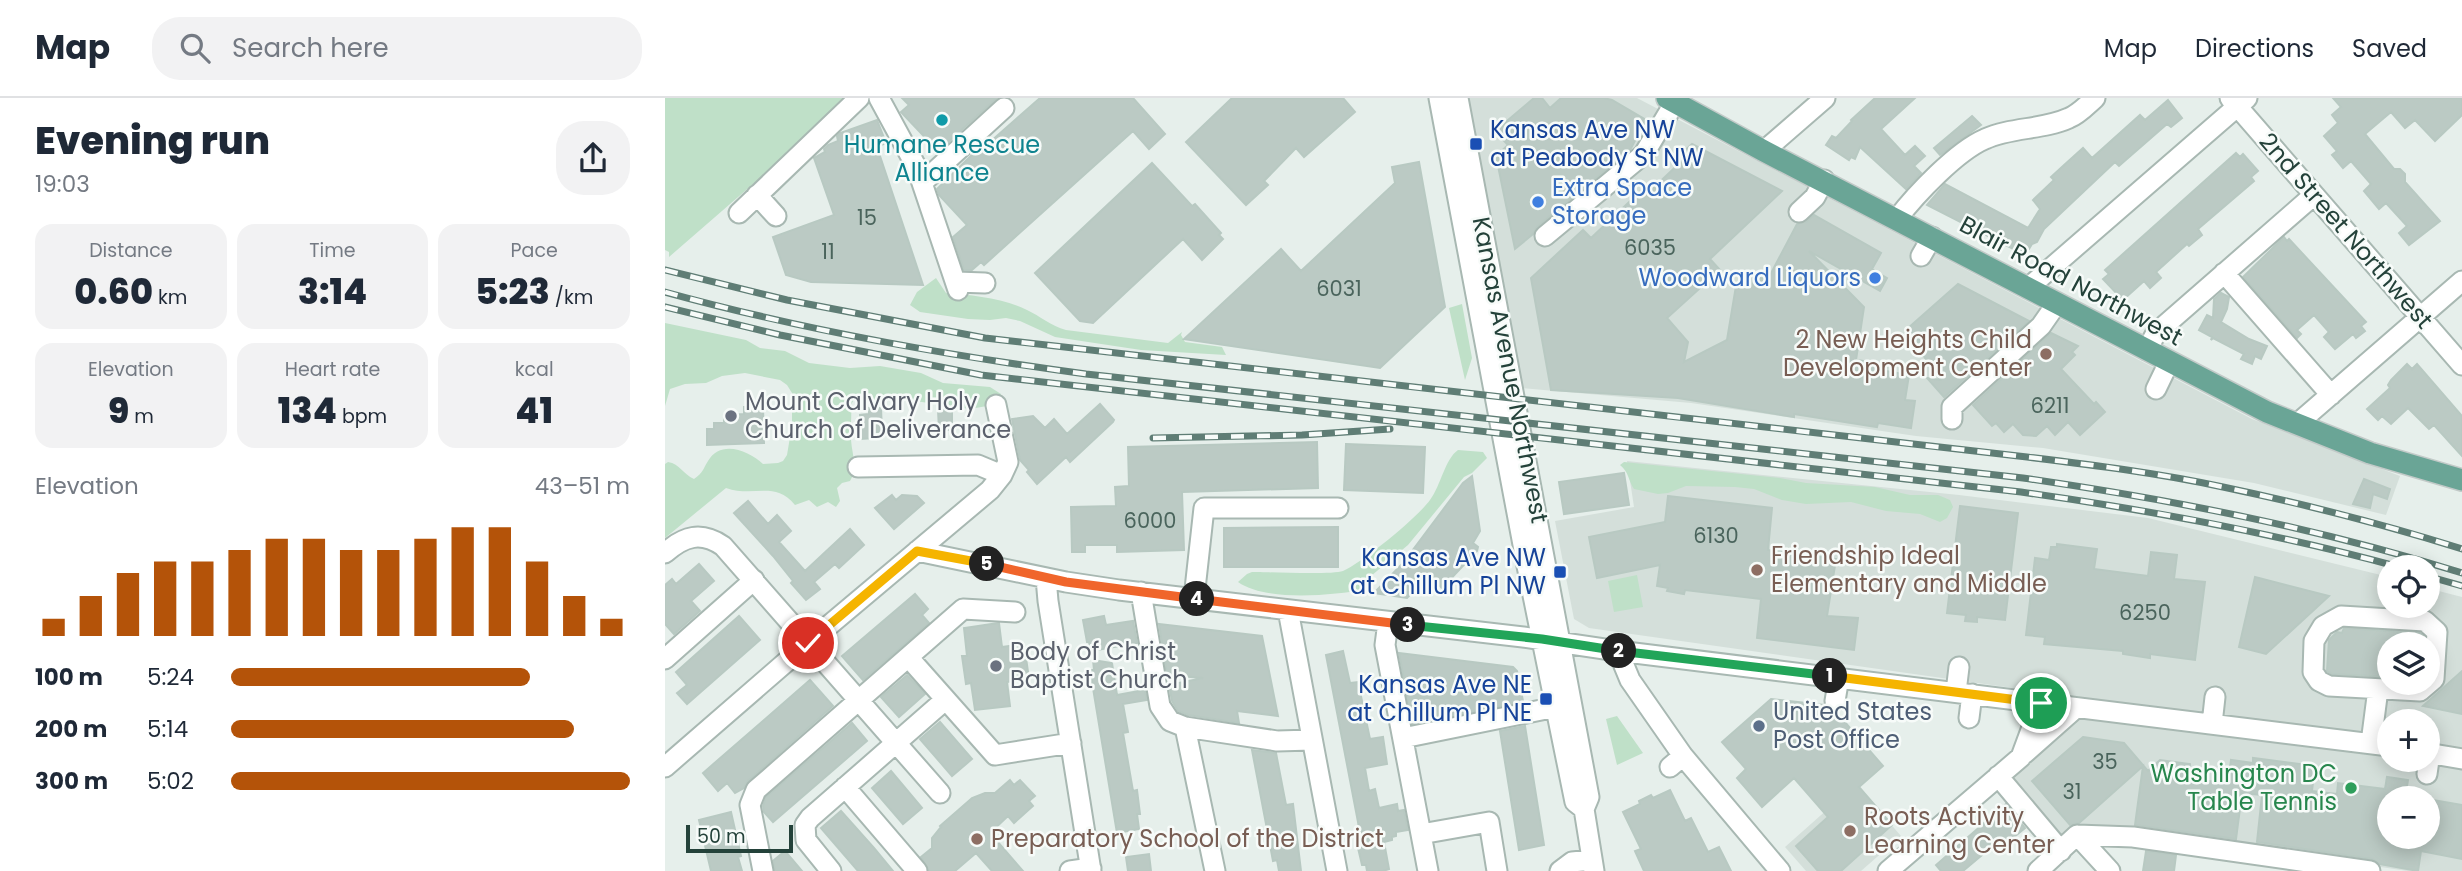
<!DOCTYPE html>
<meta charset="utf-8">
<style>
body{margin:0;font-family:Poppins,sans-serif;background:#f2f2f3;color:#1f2937;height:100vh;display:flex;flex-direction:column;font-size:26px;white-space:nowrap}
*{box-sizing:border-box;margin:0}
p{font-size:23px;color:#747a83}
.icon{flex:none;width:38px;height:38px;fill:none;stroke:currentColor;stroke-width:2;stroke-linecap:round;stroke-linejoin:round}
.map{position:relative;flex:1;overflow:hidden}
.drawer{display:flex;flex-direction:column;background:#fff;width:665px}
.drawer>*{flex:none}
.fabs{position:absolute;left:1712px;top:457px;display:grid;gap:14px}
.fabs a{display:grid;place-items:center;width:63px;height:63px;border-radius:50%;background:#fff;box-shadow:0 4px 18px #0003;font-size:35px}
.scale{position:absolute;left:21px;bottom:18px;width:107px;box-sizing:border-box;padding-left:7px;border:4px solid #24423a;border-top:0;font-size:19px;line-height:24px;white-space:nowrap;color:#24423a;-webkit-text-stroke:5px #f7fbf9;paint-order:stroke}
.pin{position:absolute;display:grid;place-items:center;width:60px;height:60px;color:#fff;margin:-30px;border:4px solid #fff;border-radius:50%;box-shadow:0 2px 7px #0007}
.km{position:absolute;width:35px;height:35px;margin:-18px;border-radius:50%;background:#222;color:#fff;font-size:19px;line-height:35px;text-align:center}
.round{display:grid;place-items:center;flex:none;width:74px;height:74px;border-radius:28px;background:#f2f2f3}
.overview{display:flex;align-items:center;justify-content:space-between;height:119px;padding:0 35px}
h1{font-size:38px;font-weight:800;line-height:52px}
.metrics{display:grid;grid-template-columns:repeat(3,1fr);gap:10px;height:119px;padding:7px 35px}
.metrics div{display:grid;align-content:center;border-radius:18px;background:#f2f2f3;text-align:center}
.metrics b{font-size:35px;font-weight:800}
.metrics small{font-size:19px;font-weight:400}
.metrics p{font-size:19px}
.chart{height:196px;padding:14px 35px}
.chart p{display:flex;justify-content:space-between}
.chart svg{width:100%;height:126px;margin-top:7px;stroke:#b45309;stroke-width:6}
ul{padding:0 35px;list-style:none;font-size:23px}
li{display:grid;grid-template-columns:112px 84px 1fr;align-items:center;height:52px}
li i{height:18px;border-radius:9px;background:#b45309}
header{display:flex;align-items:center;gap:42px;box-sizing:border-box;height:98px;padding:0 35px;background:#fff;border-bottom:2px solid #e0e1e3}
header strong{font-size:33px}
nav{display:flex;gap:38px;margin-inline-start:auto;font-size:24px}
.search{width:490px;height:63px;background:#f2f2f3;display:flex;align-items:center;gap:18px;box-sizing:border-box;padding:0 24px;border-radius:28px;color:#747a83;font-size:26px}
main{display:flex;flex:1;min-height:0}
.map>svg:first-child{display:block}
</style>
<header>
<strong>Map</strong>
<div class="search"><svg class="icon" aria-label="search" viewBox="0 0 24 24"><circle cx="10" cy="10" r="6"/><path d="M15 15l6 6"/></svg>Search here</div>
<nav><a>Map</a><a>Directions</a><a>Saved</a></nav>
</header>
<main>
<section class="drawer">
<div class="overview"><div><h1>Evening run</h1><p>19:03</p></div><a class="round"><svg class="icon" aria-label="share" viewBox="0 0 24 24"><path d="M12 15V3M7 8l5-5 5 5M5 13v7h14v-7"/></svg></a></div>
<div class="metrics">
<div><p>Distance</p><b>0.60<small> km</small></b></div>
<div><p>Time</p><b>3:14</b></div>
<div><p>Pace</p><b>5:23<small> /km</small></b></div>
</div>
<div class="metrics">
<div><p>Elevation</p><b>9<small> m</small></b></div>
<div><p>Heart rate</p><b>134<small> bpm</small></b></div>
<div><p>kcal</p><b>41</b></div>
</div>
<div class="chart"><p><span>Elevation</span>43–51 m</p>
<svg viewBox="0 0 160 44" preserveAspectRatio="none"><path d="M5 44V38M15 44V30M25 44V22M35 44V18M45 44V18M55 44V14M65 44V10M75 44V10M85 44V14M95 44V14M105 44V10M115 44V6M125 44V6M135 44V18M145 44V30M155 44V38"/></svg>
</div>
<ul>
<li><b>100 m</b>5:24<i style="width:75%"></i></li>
<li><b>200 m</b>5:14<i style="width:86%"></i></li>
<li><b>300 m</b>5:02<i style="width:100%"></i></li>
</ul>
</section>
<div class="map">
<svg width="1797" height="773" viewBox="0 0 1797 773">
<rect width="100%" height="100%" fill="#e6efeb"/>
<path fill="#d4dfda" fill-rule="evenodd" d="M802,0h170l615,321 148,57 -14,39 -132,-32 -211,-35 -127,-12 -225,-33 -170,-15z
M962,363l332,34 189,23 241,59v29h38v-18l35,9v274h-54l-116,-17 -237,-19 -48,-53 64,-60 6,-25 -488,-69 -15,-9 -19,-98 79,-14zM1724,546h38v38h-38zM1724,623h38v39h-38zM1724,700h38v38h-38z
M1191,686l45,52 -40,35h-55l-21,-24z"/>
<path fill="#bfe0c8" d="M0,0h184l-21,21 -159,138v-5l-4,-2z
M271,180l10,15c25,2 57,5 81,17 13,6 24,16 39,20l102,13 14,-11 -1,3 4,7 37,5 4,8 -85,-5 -86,-13 -35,-16 -14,-3 -16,2 -22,-1 -48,-7 -10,-7 7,-13z
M797,206l10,54 -7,22 -16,-72z
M0,225l81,17 14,8 25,3 24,12 41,5 30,-2 41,7 22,10 47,4 11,7 -1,6 -13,6 -17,3 -55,-8 -22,-6 -24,9 -15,-5 -3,6c1,12 -1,24 0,35 1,14 7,28 -1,41l-8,2 -5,5 3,13 -4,6 -8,-5 -11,5 -8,-7 -14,5c-21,-25 -41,-7 -69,-17l-61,50v-74l3,-2c12,2 15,12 26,17 9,-6 9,-10 14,-18 13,-22 41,-10 55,3l15,-1 5,-2 4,-6 5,-30v-32l-5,-8 -7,-5 -35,-7 -23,3 -16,7 -21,1 -15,5 -5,17z
M793,352l25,2 4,6 -15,15 -8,4 -56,68 -37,31 -6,14c-33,5 -99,12 -127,-8l9,-8 5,-2c17,0 80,3 91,-1 20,-9 74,-53 87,-71 11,-15 15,-41 28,-50z
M959,364l156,16 26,5 69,4 35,8h28l12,5 3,7 -6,11 -7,4 -20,-8 -34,-3 -35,-9 -45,2 -24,-4 -28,-11 -19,-2 -49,-1 -18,7 -10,1 -24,-5c-6,-9 -5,-17 -14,-24z
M972,477l6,32 -29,5 -6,-31z
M952,618l26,37 -26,12 -11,-46z"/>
<path fill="#bbcac4" stroke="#b8c9c2" stroke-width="2" d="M237,0h95l-59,53 -37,-39 8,-7z
M375,0h93l32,36 -16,15 -16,-18 -149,134 -3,-3 -9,8h-8l-11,-33 14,-12 -28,-30 -2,-6 42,-41 2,2z
M567,0h111l12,14 -51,45 -8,-9 -32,33 4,4 -22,20 -60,-63z
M869,0h8l8,10 11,-10h43l8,2 34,20 -16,30 -93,77 -4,7 -18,15 -19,-93 12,-11 -13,-14z
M1210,0h40l-34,31 24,26 10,-9 10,10 -11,10 7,7 -15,16 -46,-42 -5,12 -4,-2 -2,3 -23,-15 6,-9 4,2 16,-17 -1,-1z
M1668,0h129v17l-27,26 -20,-21 -10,8 -14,-16 -26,22 29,35h6l5,5v8l35,39 -31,24 -10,-12 8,-7 -21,-23 -7,6 -15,-18 7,-7 -20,-23 -8,7 -11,-13 5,-4 -13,-15 14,-13 -6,-8 9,-8z
M1503,2l14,18 -11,9 -4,-3 -48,42 -4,-4 -71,67 -7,13 -5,2 -3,5 -2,-1 -4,6 -96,-49 18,-21 83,44 12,-19 -7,-9 21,-20 -3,-3 12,-11 20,-18 9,10 48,-43 5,5z
M1307,18l9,9 -41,30 -6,-7z
M212,22l9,23 -9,4 46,138 -112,-3 -25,-7 -13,-38 61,-22 -20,-57 11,-6 -1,-3 4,-4 10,-4 -1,-5 3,-3z
M1027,46l90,47 -72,68 10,11 -53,48 21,24 -4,20 43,-22 9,-54 17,-9 15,2 29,-55 10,-3 7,-6 67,38 -9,16 15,9 -7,13 -71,-40 55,56 -8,53 31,4 -1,7 23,4 -4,25 10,1 -4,27 -33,-5 -1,4 -83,-13v3l-116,-19 -127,-8 -20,-112 52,-48 8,8 53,-50 4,5 38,-36 -4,-4z
M1571,55l4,4 3,-3 15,17 -7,6 3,4 -56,48 4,6 -13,11 -2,-2 -31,28 5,6 -11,10 -6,-7 -20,18 -4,-2 -17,-18 6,-5 -4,-4z
M754,64l26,145 -65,61 -196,-29 97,-90 20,22 94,-88 -3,-16z
M487,65l40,43 3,-2 26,29 -2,2 4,4 -21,21 -19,-21 -90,84 -13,-2 -45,-48z
M1619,139l3,4 2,-2 77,83 -5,4 4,5 -9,7 -3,-4 -18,15 -11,-12 5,-5 -15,-17 -17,15 4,4 -4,4 -54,-61z
M1293,186l71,37 -85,76 -17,-19 13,2 -34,-50z
M1556,195l8,4 -2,12 -6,13 28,17 18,7 -6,13 -6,-3 -3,8 -11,-5 3,-5 -31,-16 -2,2 1,-3 -13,-7 8,-15 6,3 1,-19z
M1386,235l27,13 -6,6 3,3 -14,14 33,35 2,-2 9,10 -25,23 -12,-13 -13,13 -8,-9 -11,10 -13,-1 -10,-11 -9,8 -8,-9 -4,3 -19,-21z
M1742,266l5,5 5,-5 45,52v40l-28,-31 -5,4 -21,-21 -17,16 -9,-8 -4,4 -11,-11 23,-21 -2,-3 3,-5z
M435,306l14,16 -1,2 -43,40 -4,-5 -29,27 -10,-12 2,-2 -9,-10 -8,-41 21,-3 12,12 9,-9 13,15z
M79,309h19l1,36 -57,2v-16h7v-6h10v-8l20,-1z
M204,310h12l1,24h-8v6l-13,1 -1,-24 9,-1z
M273,312h14v20h-13z
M652,344l1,46 -136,4 2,58 -67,2v-7h-32v7h-13l-1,-45 45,-1 -1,-19 14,-1 -1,-39z
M681,346l79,3 -2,46 -79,-3z
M959,375l5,32 -65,9 -5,-32z
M807,378l8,55 -7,12 5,4 -1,4 -35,37 -13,-13 -22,23 -33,-5 29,-30 60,-80z
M1699,381l26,10 -3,10 -14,-5 -3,14 -17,-4z
M227,397l4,5 6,-5 15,1 7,7 -30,26 -19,-21z
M1003,398l104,12 -4,42 68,9 -9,57 31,2 -4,32 -97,-12 4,-39 -76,-9 -1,4 -17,-3 1,-3 -11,-2 3,-21 -63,13 -8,-41 76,-15z
M83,403l20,23 9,-9 14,16 -12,11 26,29 45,-42 14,16 -25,23 -4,-4 -21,18 6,7 -14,11 -15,-17 2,-2 -20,-25 -39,-43z
M1295,408l58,7 -13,107 -28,-3v5l-12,-1 1,-6 -19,-2z
M673,429v40h-114v-39z
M1392,446l40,5 -3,20 54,7 3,-24 26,3 -3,24 31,3 -10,78 -45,-6v4l-27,-4v-3l-79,-7 1,-7 -19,-2 9,-77 14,2 2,-13h6z
M34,466l15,17 -23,20 9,10 -26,23 -9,-10v-39l7,-6 4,5z
M1590,479l74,19 -63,58 -27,-7z
M250,496l13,15 -6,6 7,8 -66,57 -21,-24z
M74,518l21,24 -73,64 -10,-11 10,-8 -11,-13z
M439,518l2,9 27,-4 4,22 -46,8 -2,-9h-2l-4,-22z
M334,525l3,24 22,-3 5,35 -22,3 3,24 -35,4 -4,-27 -5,1 -4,-28h5l-3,-28z
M494,526l103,12 16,80 -41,-5 2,12 -51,-8 -10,-4 -6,-10 -3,-16 34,-7 -36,-3z
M1679,530l76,5 3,3v8h-34v33l-57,-3 -5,-3 2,-31 8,-8 5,1z
M678,553l7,32 8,-1 12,57 13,-2 4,27 -22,4 4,23 6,-2 4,19 18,-4 1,7 6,-1 4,20 -12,2v4l-4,1v3l-8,2 5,27 -6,2h-16l-1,-6h-4l-7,-30 5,-1 -2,-12 -32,-167z
M734,555l114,14 4,4 6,30 -111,23z
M428,562l19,3 5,32 28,-5 2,10 -24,4 5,28 -5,1 10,58 4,-1 3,24h-3l2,15 -22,4 -27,-163h4z
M1797,573v43l-39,-8z
M242,577l18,19 -26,23 -18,-20z
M145,582l23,26 -85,75 -4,7 -9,5 -8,-10 -9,8 -15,-18z
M1106,601l53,6 4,6 9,2 46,53 -24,21 33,38 -51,46h-23l-22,-25 32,-29 -34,-39 -32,29 -25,-29 9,-9 -24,-27z
M275,624l32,37 -20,17 -32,-37z
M187,625l15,18 -94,81 -9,-10 -1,-6 3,-9z
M860,628l19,119 -25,5 -19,-119z
M1418,639l41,6 24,28 12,-11 30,4 -1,15 39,4 3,-23 22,3v-5l62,8 -3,25 25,3 1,-11 47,6 2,-12 21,3 -3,18h-16v38h38v-37l35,6v54l-41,-8 -3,20 -38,-7 -8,-5 -115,-17 5,-47 -20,-2 -6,46 -101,-14 8,-59 -64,57 -9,2 -38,-44z
M587,652l24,3 10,52 7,-1 8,67h-22l-2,-11 -4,1z
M226,673l31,37 -19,16 -31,-36z
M345,682l4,5 6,-5 15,16 -6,5 4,5 -19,17 -6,-7 -18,17 33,38h-31l-16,-18 -21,18h-26l-8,-14 11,-9v-10l9,-11 -1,-1 32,-28 13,-5h10z
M1005,692l15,31 6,-3 17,34 11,-5 12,24h-87l-9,-20 6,-2 -18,-37 17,-8 -1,-3 12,-6 2,3z
M1341,706l19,24 -21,17 -4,-5 -37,31h-22l-5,-6z
M176,713l33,37 19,23h-35l-37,-43z
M66,714l10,44 -3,1 4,14h-31l-12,-51z
M120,753l17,20h-27l-2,-10z
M1481,753l30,4 -2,16h-31z
M484,756l2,17h-23l-2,-14z"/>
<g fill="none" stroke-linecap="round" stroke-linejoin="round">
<defs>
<path id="minor" d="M214,0l38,70 41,122
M774,0l88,468 48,236 9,7
M793,0l131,699 -5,12 10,62
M1565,0l232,267
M1099,53l61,-53
M257,85l82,-75
M92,97l19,21
M1134,114l16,-15 9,-17
M74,115l120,-115
M1232,121c19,-25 60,-68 88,-80 26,-12 58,-9 84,-21 10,-4 18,-13 26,-20
M880,138l99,-82 31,-52
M1256,158l11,-19
M1559,175l107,122
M291,184l29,1
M1363,190l219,-190
M1482,252l9,-17 158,-138
M1491,291l13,-27
M1287,321v-12l89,-81 16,-23
M1632,326l165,-143
M193,369l120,-2 24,10
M252,453l149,31 53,8 404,47 95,14 771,95
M0,455c19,-17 36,-22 58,-7l217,247
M381,480l2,23 43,270
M476,494l19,114 10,15 15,6 92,14 35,-1
M529,500l10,-90h134
M623,512l49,261
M1676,518l84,5 12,11 -3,47 -14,12 -91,-5 -10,-5 -6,-9 1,-31 9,-15z
M723,524l-3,23 43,226
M953,553l12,29 53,76 97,115
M244,560l86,97 76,-12
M0,561l89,-79
M1291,594l3,-25
M1170,603l4,-24
M1304,620l3,-24
M1547,626l3,-27
M520,629l30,144
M738,640l153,-31
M1706,645l7,-54
M1762,655l35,6
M1359,656l52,-46
M0,669l143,-124 182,-153 12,-15 6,-13 -12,-57
M1005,669l13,-11
M1762,676l3,-21
M1333,678l63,75
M180,689l72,84
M756,736l68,-12 8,49
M1412,737l33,36
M98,773l-13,-66 6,-15 207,-181 52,3
M166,773l-25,-31 -1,-15 5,-7 135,-118
M405,773l21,-3
M895,773l12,-9 20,-2
M1223,773l133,-114 20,-54
M1373,773l39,-36 56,2 237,34"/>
<path id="major" d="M1002,0l97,53 503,261 103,41 92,27"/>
</defs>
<use href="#minor" stroke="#a8b8b2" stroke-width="23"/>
<use href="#major" stroke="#c2cac8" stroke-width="24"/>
<use href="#minor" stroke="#fff" stroke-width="19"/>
<use href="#major" stroke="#6aa596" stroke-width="21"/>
<defs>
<path id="rail" d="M0,172l122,30 198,38 1042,119c66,8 131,16 196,30 81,17 160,37 239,62
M0,194c138,38 279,63 421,82l937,104c151,22 294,50 439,95
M0,209l115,28 201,40 1040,117c128,18 253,41 378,75
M488,340l149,-3 88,-6
M1762,478l35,10"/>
</defs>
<use href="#rail" stroke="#5f7d75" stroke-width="7"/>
<use href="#rail" stroke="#f7fbf9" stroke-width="4.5" stroke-dasharray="13" stroke-linecap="butt"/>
</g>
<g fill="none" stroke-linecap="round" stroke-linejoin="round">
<defs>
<path id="split-1" d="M1165,578l211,27"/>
<path id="split-2" d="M954,553l211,25"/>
<path id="split-3" d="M743,527l134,14 77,12"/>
<path id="split-4" d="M532,501l211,26"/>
<path id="split-5" d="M322,466l79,18 131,17"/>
<path id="split-6" d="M143,545l109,-92 70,13"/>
</defs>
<use href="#split-1" stroke="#fff" stroke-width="14"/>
<use href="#split-2" stroke="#fff" stroke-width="14"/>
<use href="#split-3" stroke="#fff" stroke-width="14"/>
<use href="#split-4" stroke="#fff" stroke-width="14"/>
<use href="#split-5" stroke="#fff" stroke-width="14"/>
<use href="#split-6" stroke="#fff" stroke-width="14"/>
<use href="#split-1" stroke="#f5b400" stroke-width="9"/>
<use href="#split-2" stroke="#22a559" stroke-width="9"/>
<use href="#split-3" stroke="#22a559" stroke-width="9"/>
<use href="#split-4" stroke="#f0652b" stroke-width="9"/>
<use href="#split-5" stroke="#f0652b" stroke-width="9"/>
<use href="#split-6" stroke="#f5b400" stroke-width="9"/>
</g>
<circle fill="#0f9aa8" stroke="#f7fbf9" stroke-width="2.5" cx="277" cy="22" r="7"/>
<g fill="#1a4fb4" stroke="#f7fbf9" stroke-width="2.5">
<rect x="804" y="39" width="14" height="14" rx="3.5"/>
<rect x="888" y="467" width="14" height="14" rx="3.5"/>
<rect x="874" y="594" width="14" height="14" rx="3.5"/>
</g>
<g fill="#3f7fe0" stroke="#f7fbf9" stroke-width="2.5">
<circle cx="873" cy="104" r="7"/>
<circle cx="1210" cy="180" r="7"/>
</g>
<g fill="#8d6e63" stroke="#f7fbf9" stroke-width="2.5">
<circle cx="1381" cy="256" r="7"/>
<circle cx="1092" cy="472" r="7"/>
<circle cx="1185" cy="733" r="7"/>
<circle cx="312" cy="741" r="7"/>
</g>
<g fill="#6b7280" stroke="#f7fbf9" stroke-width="2.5">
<circle cx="66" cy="318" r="7"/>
<circle cx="331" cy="568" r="7"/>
</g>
<circle fill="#5c6f8a" stroke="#f7fbf9" stroke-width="2.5" cx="1094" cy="628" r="7"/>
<circle fill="#2e9e5b" stroke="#f7fbf9" stroke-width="2.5" cx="1686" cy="690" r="7"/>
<g text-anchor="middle" stroke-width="5" stroke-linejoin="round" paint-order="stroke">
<g font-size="21" fill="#4a645c">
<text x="202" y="127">15</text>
<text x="985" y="157">6035</text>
<text x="163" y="161">11</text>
<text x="674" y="198">6031</text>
<text x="1385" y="315">6211</text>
<text x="485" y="430">6000</text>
<text x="1051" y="445">6130</text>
<text x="1480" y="522">6250</text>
<text x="1440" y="671">35</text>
<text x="1407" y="701">31</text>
</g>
<g font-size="24" fill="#164399" stroke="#f7fbf9" text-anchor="end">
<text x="825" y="40" text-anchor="start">Kansas Ave NW<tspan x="825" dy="28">at Peabody St NW</tspan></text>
<text x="881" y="468">Kansas Ave NW<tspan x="881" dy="28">at Chillum Pl NW</tspan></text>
<text x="867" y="595">Kansas Ave NE<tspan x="867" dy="28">at Chillum Pl NE</tspan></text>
</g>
<g font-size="24" fill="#0d838f" stroke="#f7fbf9">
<text x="277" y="55">Humane Rescue<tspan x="277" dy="28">Alliance</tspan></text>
</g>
<g font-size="24" fill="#366cbe" stroke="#f7fbf9" text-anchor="start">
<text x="887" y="98">Extra Space<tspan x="887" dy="28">Storage</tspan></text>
<text x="1196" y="188" text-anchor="end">Woodward Liquors</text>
</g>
<g font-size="24" fill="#24423a" stroke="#f7fbf9">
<text transform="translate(1681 133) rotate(49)" y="8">2nd Street Northwest</text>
<text transform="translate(1406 183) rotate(28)" y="8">Blair Road Northwest</text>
<text transform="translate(845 272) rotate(79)" y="8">Kansas Avenue Northwest</text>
</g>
<g font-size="24" fill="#785e54" stroke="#f7fbf9" text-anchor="start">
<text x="1367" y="250" text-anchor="end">2 New Heights Child<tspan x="1367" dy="28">Development Center</tspan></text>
<text x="1106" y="466">Friendship Ideal<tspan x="1106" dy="28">Elementary and Middle</tspan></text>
<text x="1199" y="727">Roots Activity<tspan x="1199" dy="28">Learning Center</tspan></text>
<text x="326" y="749">Preparatory School of the District</text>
</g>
<g font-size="24" fill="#5b616d" stroke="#f7fbf9" text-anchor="start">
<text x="80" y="312">Mount Calvary Holy<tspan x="80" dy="28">Church of Deliverance</tspan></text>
<text x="345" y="562">Body of Christ<tspan x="345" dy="28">Baptist Church</tspan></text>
</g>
<g font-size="24" fill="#4e5e75" stroke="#f7fbf9" text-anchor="start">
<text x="1108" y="622">United States<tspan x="1108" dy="28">Post Office</tspan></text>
</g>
<g font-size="24" fill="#27864d" stroke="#f7fbf9" text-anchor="end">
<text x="1672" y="684">Washington DC<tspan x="1672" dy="28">Table Tennis</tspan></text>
</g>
</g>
</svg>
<div class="fabs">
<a><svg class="icon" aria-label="locate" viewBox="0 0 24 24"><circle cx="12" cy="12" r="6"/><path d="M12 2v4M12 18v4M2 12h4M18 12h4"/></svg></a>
<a><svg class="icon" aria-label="layers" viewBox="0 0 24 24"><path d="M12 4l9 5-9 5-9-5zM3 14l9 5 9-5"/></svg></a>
<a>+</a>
<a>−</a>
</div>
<div class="scale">50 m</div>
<div class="pin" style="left:1376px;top:605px;background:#1e9e55"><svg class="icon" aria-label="arrive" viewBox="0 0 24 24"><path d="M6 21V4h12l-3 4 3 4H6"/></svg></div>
<div class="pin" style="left:143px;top:545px;background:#d93025"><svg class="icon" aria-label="check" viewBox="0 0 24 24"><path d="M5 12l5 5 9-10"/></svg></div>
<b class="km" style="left:1165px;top:578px">1</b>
<b class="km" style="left:954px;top:553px">2</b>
<b class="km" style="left:743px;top:527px">3</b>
<b class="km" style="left:532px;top:501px">4</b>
<b class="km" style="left:322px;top:466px">5</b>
</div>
</main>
